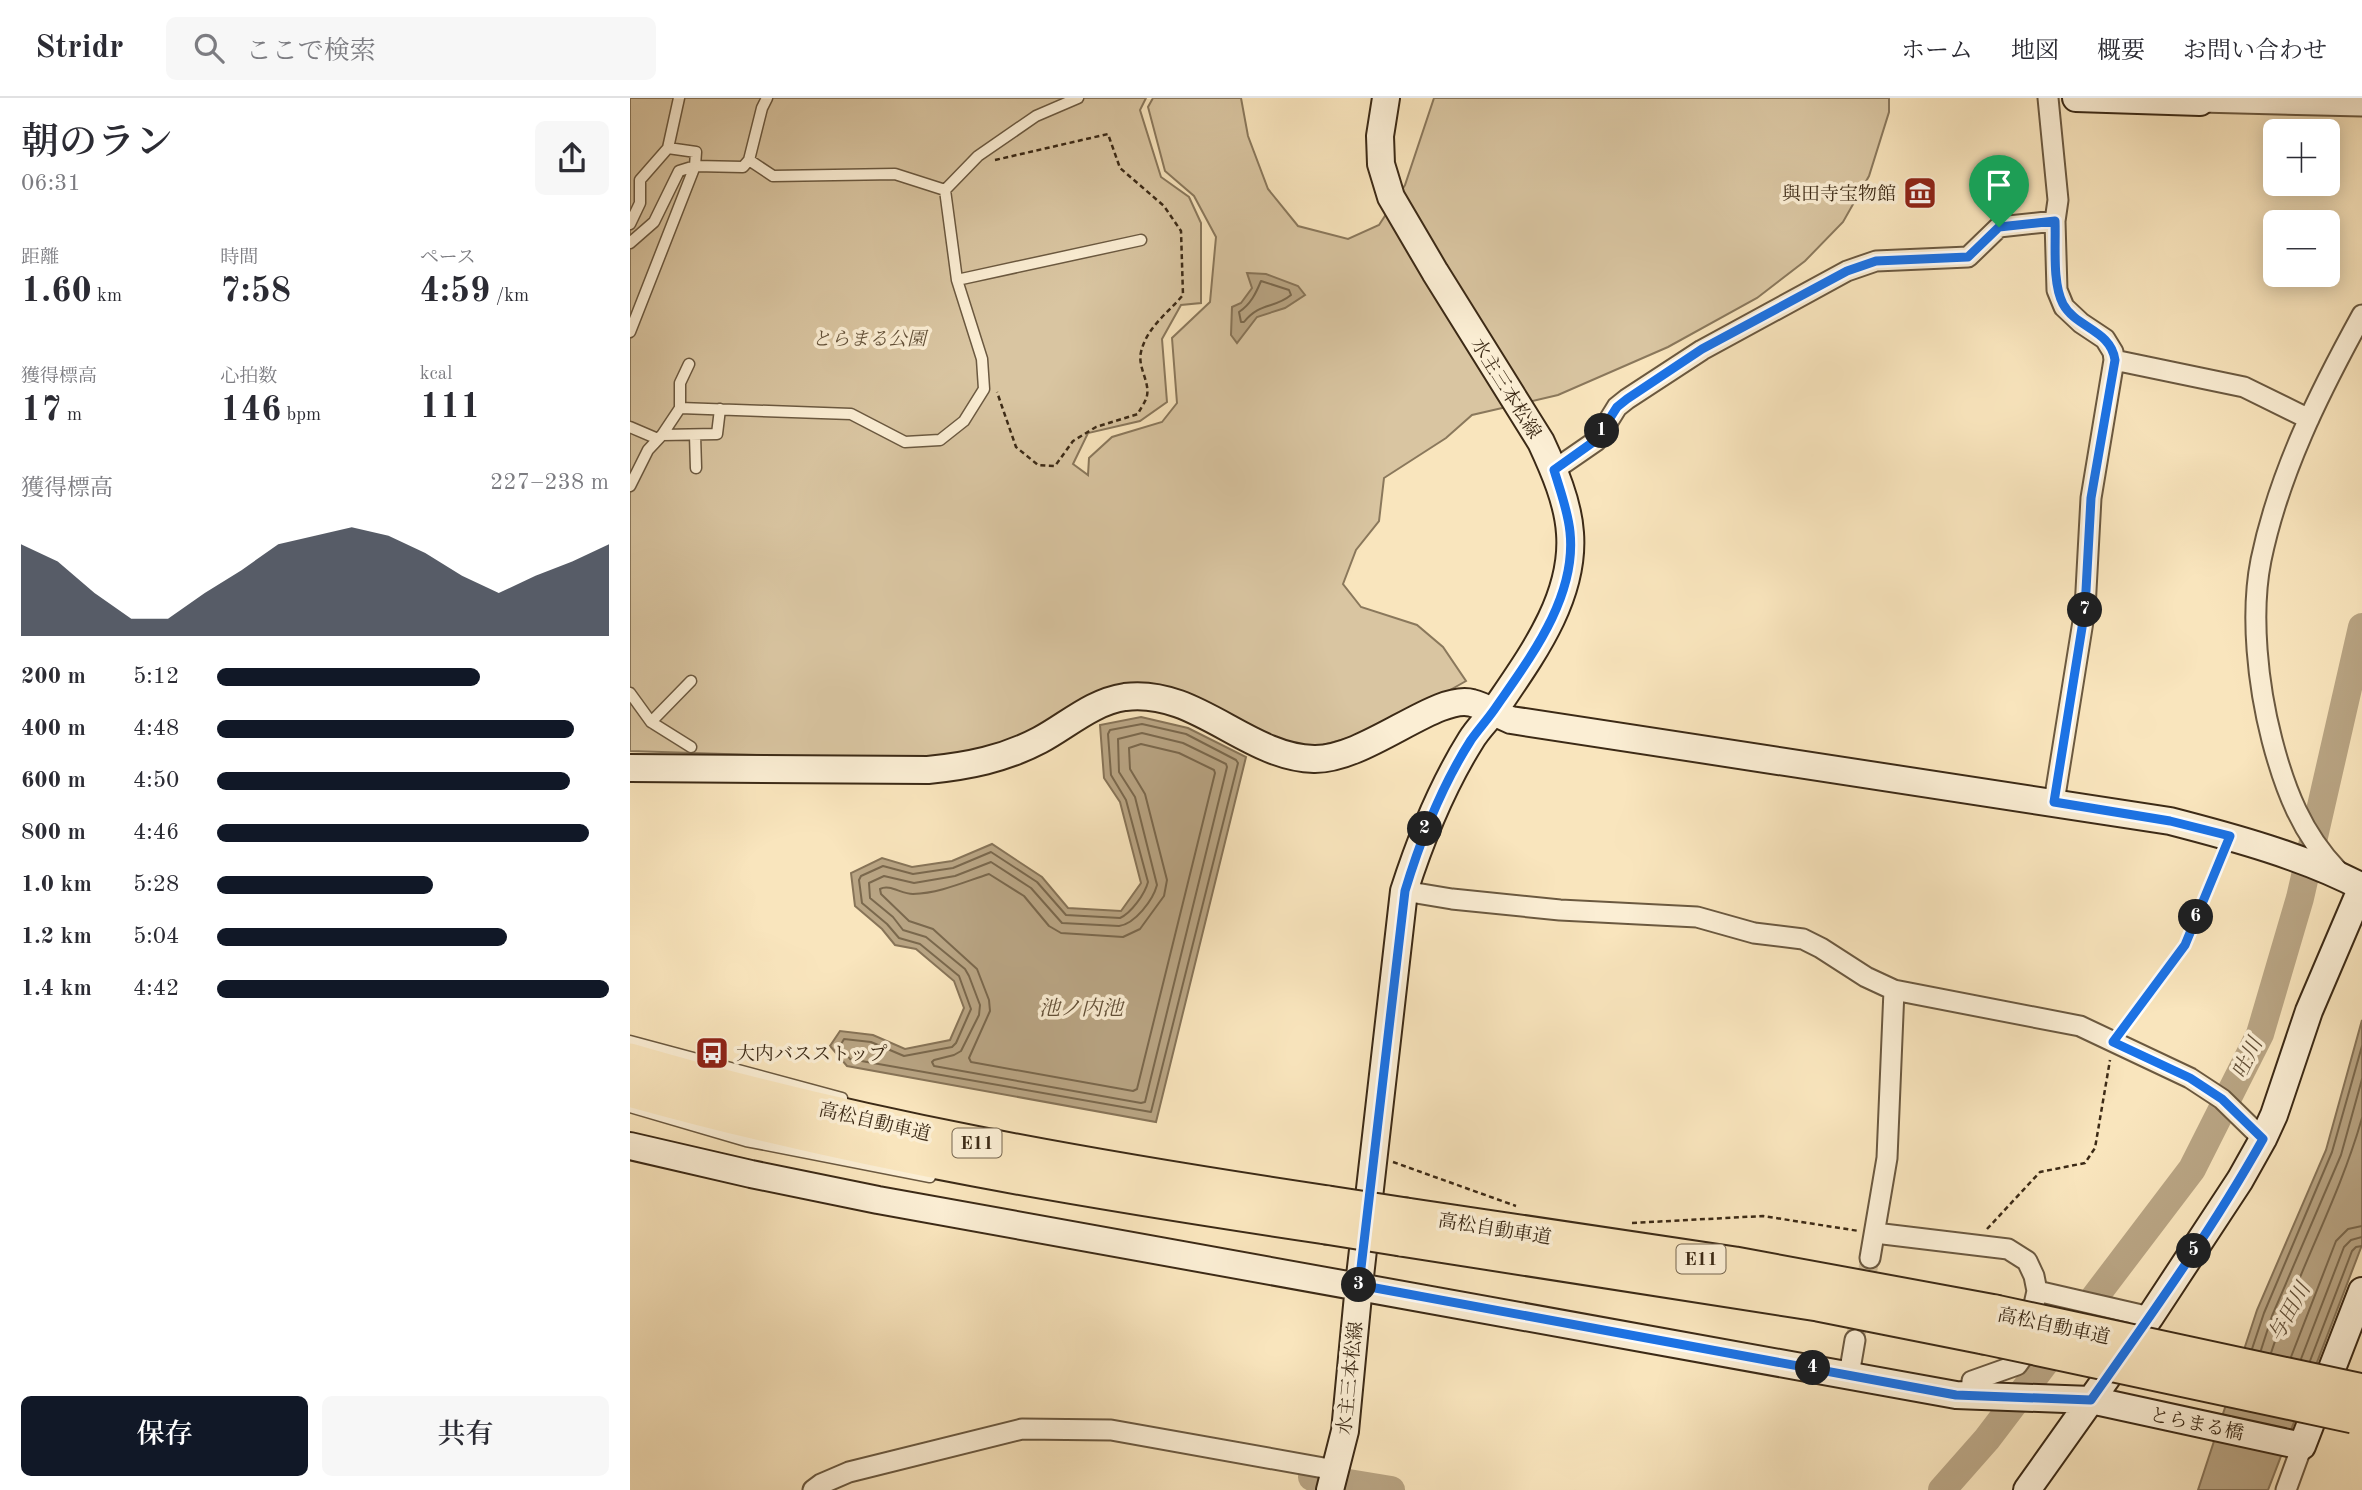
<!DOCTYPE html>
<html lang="ja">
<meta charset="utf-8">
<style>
body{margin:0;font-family:"Old Standard TT","Noto Serif JP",serif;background:#f7f7f7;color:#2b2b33;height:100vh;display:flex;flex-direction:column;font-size:26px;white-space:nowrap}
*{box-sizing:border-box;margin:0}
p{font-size:23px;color:#7c7c81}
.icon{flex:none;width:38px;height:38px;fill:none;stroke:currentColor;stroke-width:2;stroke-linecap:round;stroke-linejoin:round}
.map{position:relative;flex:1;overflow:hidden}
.panel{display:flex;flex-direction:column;background:#fff;width:630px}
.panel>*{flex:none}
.buttons{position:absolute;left:1633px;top:21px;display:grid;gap:14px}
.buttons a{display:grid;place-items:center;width:77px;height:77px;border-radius:10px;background:#fff;box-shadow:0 4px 18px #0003;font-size:35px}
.pin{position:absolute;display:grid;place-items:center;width:60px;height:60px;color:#fff;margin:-72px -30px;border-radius:50% 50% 50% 0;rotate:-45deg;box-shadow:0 0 7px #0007}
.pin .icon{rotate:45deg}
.km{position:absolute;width:35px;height:35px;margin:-18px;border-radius:50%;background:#222;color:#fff;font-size:19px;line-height:35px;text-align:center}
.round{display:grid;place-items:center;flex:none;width:74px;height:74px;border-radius:10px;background:#f7f7f7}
.summary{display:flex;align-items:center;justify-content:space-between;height:119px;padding:0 21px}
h1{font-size:38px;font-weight:600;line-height:52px}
.figures{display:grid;grid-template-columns:repeat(3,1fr);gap:10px;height:119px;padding:7px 21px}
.figures div{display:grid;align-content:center}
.figures b{font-size:35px;font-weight:600}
.figures small{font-size:19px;font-weight:400}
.figures p{font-size:19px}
.chart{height:196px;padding:14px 21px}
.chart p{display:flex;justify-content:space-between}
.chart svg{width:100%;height:126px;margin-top:7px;fill:#111827;opacity:.7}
.button{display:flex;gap:14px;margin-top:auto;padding:14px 21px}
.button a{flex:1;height:80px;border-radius:10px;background:#111827;color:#fff;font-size:28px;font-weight:600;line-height:80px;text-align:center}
.button a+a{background:#f7f7f7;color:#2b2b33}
ul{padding:0 21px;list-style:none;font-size:23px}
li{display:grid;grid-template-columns:112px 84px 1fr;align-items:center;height:52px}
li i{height:18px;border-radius:9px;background:#111827}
header{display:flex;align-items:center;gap:42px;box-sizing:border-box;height:98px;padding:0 35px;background:#fff;border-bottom:2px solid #e1e1e2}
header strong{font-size:33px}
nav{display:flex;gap:38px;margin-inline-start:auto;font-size:24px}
.search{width:490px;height:63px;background:#f7f7f7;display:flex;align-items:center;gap:18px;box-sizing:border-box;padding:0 24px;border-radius:10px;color:#7c7c81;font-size:26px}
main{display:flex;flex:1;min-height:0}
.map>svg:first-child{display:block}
</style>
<header>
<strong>Stridr</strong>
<div class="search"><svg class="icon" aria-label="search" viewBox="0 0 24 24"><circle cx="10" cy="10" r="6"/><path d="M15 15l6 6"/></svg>ここで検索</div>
<nav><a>ホーム</a><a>地図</a><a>概要</a><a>お問い合わせ</a></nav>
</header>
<main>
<section class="panel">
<div class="summary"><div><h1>朝のラン</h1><p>06:31</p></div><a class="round"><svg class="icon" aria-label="share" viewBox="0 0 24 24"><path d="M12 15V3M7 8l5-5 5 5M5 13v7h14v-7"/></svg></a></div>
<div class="figures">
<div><p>距離</p><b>1.60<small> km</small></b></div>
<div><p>時間</p><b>7:58</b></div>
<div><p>ペース</p><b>4:59<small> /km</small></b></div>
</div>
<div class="figures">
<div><p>獲得標高</p><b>17<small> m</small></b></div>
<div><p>心拍数</p><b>146<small> bpm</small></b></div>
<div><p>kcal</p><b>111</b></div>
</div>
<div class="chart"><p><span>獲得標高</span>227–238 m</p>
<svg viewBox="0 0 160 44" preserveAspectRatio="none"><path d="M0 44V12L10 18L20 29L30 38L40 38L50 29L60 21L70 12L80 9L90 6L100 9L110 15L120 23L130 29L140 23L150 18L160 12V44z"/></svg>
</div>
<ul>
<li><b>200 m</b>5:12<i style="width:67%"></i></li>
<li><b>400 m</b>4:48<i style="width:91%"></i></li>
<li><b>600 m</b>4:50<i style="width:90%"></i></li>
<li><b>800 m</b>4:46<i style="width:95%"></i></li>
<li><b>1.0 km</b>5:28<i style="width:55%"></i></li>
<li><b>1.2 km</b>5:04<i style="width:74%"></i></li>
<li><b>1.4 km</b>4:42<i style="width:100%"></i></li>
</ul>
<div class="button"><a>保存</a><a>共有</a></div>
</section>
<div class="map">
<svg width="1732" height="1392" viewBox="0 0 1732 1392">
<rect width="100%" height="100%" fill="#f9e5bd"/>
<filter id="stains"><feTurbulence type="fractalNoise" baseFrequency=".00286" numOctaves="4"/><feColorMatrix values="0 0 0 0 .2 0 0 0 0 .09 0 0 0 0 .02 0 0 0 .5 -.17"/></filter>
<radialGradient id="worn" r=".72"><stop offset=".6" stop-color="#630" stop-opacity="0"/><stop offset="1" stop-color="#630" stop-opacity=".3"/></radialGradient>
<path fill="#d9c5a1" stroke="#8a785c" stroke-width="2" d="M0,0h516l-6,12 21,67 28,20 12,26v80l-20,2 -19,34 5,63 -27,19 -52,12 -15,31 15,11 1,-17 23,-21 50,-15 15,-19 -5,-65 38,-36 6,-65 -22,-41 -29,-25 -17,-64 5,-9h88l7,38 20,53 30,37 50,13 31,-14 26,-40 29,-87h455v14l-20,64 -26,46 -38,39 -48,37 -89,49 -110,48 -86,20 -26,23 -62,40 -5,43 -23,29 -13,34 18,23 56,18 26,22 23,34 -85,48 -62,17 -32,-2 -37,-19 -101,-41 -127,54 -51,19 -88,2 -253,-8z"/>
<path fill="#b9a584" stroke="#877458" stroke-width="2" d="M617,175l19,1 32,12 7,9 -20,13 -28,9 -20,26 -6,-8 1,-28 9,-4 11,-15z
M511,619l47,11 58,29 -90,365 -309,-56 -17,-20 10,-15 33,4 32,14 45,-9 14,-32 -10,-27 -38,-32 -21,-4 -13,-16 -27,-23 -4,-33 31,-15 30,9 40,-6 40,-17 50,33 26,31 53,3 20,-28 -21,-81 -16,-24 -4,-53z
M1732,922v225l-94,245h-70l59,-180 69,-160z"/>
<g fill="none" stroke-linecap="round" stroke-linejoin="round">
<path stroke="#7a684d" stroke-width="2" d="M631,183l28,9 2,5c-17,14 -31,7 -47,27h-3l-2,-10c12,-8 17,-19 22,-31z
M512,626l44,10 50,26 2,3 -87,349 -301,-53 -10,-13 4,-7 27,3 33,14 48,-9 4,-4 15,-34 -12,-33 -39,-32 -21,-6 -12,-14 -25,-21 -3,-23 2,-4 22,-10 30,8 40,-6 38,-16 46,30 29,33 54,3c11,-5 25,-24 28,-36l-22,-82 -15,-25 -3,-41 2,-4z
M512,635l41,10 43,21 1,3 -82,335 -4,1 -207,-37 -2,-4 2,-2 20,-5 7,-4 18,-36 1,-10 -11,-29 -4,-7 -39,-32 -23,-7 -10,-13 -23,-19 -1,-15 15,-7 30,7 41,-7 36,-14 40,26 31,35 57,3c16,-2 34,-26 38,-41l-22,-88 -16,-25 -1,-33z
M511,646l38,9 35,17 1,3 -78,316 -4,2 -162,-29 -2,-4 21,-47 -1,-11 -12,-31 -44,-40 -24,-8 -28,-27 -1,-5c10,-5 21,5 33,5 27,-1 51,-12 76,-20l35,22 25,30 12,7 62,4 17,-8 24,-33 3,-16 -22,-86 -15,-25 -1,-21z
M1622,1251l12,-36 68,-161 30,-106
M1631,1252l11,-34 69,-161 21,-76
M1641,1255c26,-80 68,-154 91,-235
M1661,1259l45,-116 12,-12 14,-3
M1671,1261l43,-112 7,-7 11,-3
M1680,1263l42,-110 4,-4 6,-1"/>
<path stroke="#b9a584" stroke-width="28" d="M682,1379l79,13
M1312,1392l45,-51 205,-270 68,-135 40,-136 62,-271"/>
<path stroke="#d3c09c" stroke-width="19" stroke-dasharray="19 10" stroke-linecap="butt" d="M1225,1242l15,-82"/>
<defs>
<path id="lane" d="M315,92l33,-34 58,-40 42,-18
M0,126l10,-21v-23l28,-32 11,-50
M0,145l24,-21 25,-51 16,-5 1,-14 -28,-4
M327,182l184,-40
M0,234l65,-166 48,1 6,-7
M50,310v-25l9,-19
M0,329l28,12
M32,337l55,-1 3,-25
M65,337l1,33
M0,388l18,-36 14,-15 18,-27 171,6 54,28 35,-2 24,-19 20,-32 -2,-30 -25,-79 -12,-90 -50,-16 -122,2 -24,-16 13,-52 5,-10
M0,595l21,29 40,25
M21,624l40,-41
M0,943l212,57
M0,1009l116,34 184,36"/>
<path id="street" d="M1418,0l10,102 -3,21 2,69 7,17 17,16 24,16 8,13 1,8 -23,138 -6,111 -31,193
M1570,4l162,4
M1484,262l130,27 65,32
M924,372l42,-29 21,-34 10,-8 75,-49 145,-79 29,-10 92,-4 31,-30 56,-6
M1708,773c-36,-37 -53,-81 -66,-131 -14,-54 -22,-125 -11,-180 18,-87 58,-167 101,-245
M774,793l48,8 108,11 137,7 57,16 49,6 18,9 45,29 28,13 186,36 110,52 32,21 41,40
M1245,1135l133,16 19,12 7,15 3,15 -15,67 -5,7 -45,16 -1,15
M1240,1160l17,-100 7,-168
M1407,1193l113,26
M1219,1277l6,-35
M183,1392l8,-6 28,-12 173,-43 89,1 224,40
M1656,1392l16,-44"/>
<path id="secondary" d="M1446,0l124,4
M0,670l298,2c40,-4 76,-11 112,-30 28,-15 52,-38 85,-43 71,-9 121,60 189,62 52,1 123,-66 158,-56 13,3 26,12 39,17l659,101c62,16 136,36 192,66
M0,1048l121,28 127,26 1078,195 135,5 211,46 60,-155
M700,1392l15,-59 14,-146 45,-394c17,-53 37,-103 67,-151 6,-10 15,-19 23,-29 35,-52 81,-112 76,-178 -2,-31 -16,-63 -29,-91l-106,-170 -44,-75 -10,-33 -1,-28 6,-38
M1397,1392l123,-173 90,-137 23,-41 11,-24 35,-104 53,-124"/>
<path id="highway" d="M0,962c228,67 463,108 698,143
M0,992c228,64 462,102 696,137
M776,1117l329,49 260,48
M771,1141l417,65 166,33"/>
</defs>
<use href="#lane" stroke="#6b5940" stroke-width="13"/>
<use href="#street" stroke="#6b5940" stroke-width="23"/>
<use href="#secondary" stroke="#3c2a16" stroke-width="30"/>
<use href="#highway" stroke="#3c2a16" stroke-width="37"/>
<path stroke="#3c2a16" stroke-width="2.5" stroke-dasharray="5 3.5" stroke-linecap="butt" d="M365,62l113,-26 12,34 44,38 17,25 2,64c-16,19 -36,32 -42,57 -4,16 11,32 5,47 -2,5 -6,10 -8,15l-42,13 -23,14 -18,25 -17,-1 -22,-18 -19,-55
M1493,931l61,-84 37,-88
M763,1064l123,44
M1002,1125l131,-7 96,15
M1357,1131l53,-57 45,-9 10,-15 15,-88"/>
<use href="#lane" stroke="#fbeed4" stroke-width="10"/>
<use href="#street" stroke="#fbeed4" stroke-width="19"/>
<use href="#secondary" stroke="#fbeed4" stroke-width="26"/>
<use href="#highway" stroke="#f9e5bd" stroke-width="33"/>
<defs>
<path id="highway-bridge" d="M698,1105l78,12
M696,1129l75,12
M1365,1214l367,79
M1354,1239l369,79"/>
</defs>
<use href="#highway-bridge" stroke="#3c2a16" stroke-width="37" stroke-linecap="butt"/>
<use href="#highway-bridge" stroke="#f9e5bd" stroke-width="33"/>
</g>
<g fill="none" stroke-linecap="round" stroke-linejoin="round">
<defs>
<path id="route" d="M1425,123c1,24 -3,62 8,83 13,24 48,26 52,56l-24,138 -6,111 -31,193 116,19 60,15 -45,109 -72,97 77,36 32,21 41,40c-51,91 -112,176 -172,261l-135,-5 -597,-110 46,-394c16,-53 36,-104 66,-151 7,-10 16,-20 23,-30 35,-51 83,-112 76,-178 -2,-21 -10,-42 -16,-62l42,-30 21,-33 10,-8 75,-50 145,-78 29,-10 92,-4 31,-30z"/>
</defs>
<use href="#route" stroke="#fff" stroke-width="14"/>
<use href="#route" stroke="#1a73e8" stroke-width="9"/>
</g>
<defs>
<symbol id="museum-square" viewBox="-11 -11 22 22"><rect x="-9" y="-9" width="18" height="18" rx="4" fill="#8f2418" stroke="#fbeed4"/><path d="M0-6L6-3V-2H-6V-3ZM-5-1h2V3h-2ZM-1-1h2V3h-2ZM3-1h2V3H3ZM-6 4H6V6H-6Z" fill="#fff"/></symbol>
<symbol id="bus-square" viewBox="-11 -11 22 22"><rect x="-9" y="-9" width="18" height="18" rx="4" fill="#8f2418" stroke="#fbeed4"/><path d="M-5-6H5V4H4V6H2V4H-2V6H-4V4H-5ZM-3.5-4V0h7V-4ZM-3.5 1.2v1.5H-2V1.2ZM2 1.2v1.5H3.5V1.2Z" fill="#fff"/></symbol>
</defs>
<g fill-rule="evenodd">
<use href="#museum-square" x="1271" y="76" width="38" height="38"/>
<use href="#bus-square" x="63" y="936" width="38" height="38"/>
</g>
<g text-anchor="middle" stroke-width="7" stroke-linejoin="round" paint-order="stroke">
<g fill="#fbeed4" stroke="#75654f" stroke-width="2">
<rect x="322.5" y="1030.5" width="49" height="29" rx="5"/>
<rect x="1046.5" y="1146.5" width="49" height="29" rx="5"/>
</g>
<g font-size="18" font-weight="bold" fill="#3c2a16">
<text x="347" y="1051">E11</text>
<text x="1071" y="1167">E11</text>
</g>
<g font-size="19" fill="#3c2a16" stroke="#fbeed4" text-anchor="end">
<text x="1266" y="102">與田寺宝物館</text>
<text x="106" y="962" text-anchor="start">大内バスストップ</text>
</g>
<g font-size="19" font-style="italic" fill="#635139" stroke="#fbeed4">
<text x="239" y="247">とらまる公園</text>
</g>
<g font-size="19" fill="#3c2a16" stroke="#fbeed4">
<text transform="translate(877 290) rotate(58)" y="7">水主三本松線</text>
<text transform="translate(245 1023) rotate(13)" y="7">高松自動車道</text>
<text transform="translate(865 1130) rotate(9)" y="7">高松自動車道</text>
<text transform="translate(1424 1227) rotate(12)" y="7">高松自動車道</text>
<text transform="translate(719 1280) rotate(-84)" y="7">水主三本松線</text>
<text transform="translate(1567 1325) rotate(12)" y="7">とらまる橋</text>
</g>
<g font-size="21" font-style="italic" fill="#624f37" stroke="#fbeed4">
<text x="451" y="917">池ノ内池</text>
<text transform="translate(1617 960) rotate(-64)" y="7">吐川</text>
<text transform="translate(1659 1214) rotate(-61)" y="7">与田川</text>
</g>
</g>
<rect width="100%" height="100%" filter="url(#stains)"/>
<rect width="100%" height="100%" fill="url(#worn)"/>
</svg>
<div class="buttons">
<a>+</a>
<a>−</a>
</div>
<div class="pin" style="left:1369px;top:129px;background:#1e9e55"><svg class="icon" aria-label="arrive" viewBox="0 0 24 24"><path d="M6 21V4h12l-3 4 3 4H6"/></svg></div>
<b class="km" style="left:972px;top:333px">1</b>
<b class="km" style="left:795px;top:731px">2</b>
<b class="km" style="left:729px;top:1187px">3</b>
<b class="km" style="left:1183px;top:1270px">4</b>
<b class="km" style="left:1564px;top:1153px">5</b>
<b class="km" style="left:1566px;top:819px">6</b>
<b class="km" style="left:1455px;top:512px">7</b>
</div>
</main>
